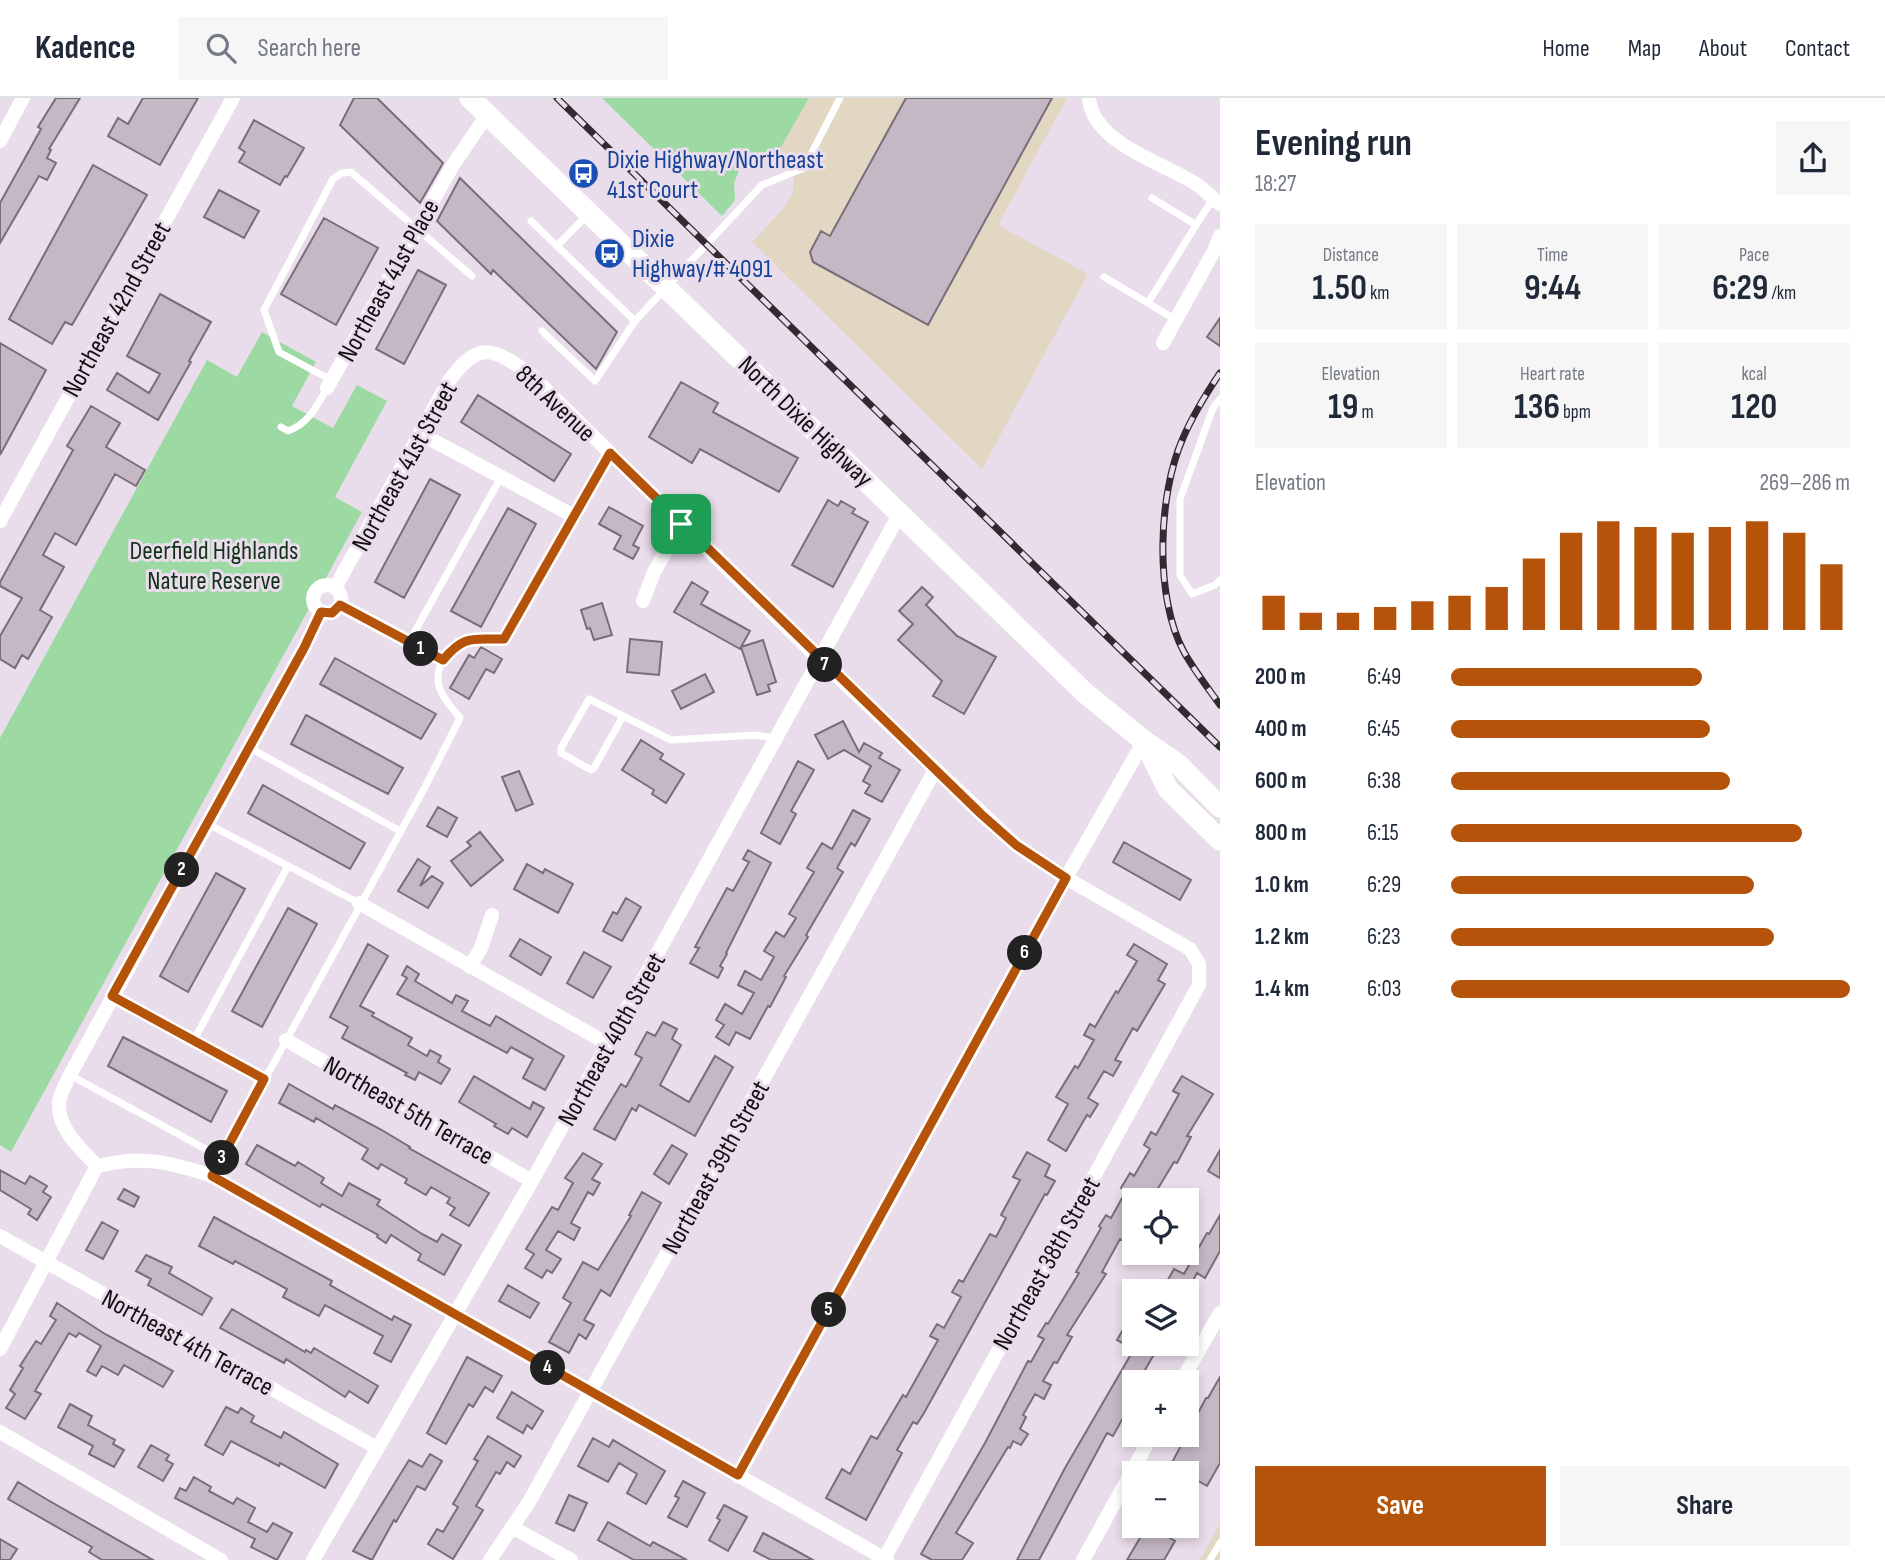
<!DOCTYPE html>
<meta charset="utf-8">
<style>
body{margin:0;font-family:"Sofia Sans Condensed",sans-serif;background:#f6f6f7;color:#1f2937;height:100vh;display:flex;flex-direction:column;font-size:26px;white-space:nowrap}
*{box-sizing:border-box;margin:0}
p{font-size:23px;color:#747a83}
.icon{flex:none;width:38px;height:38px;fill:none;stroke:currentColor;stroke-width:2;stroke-linecap:round;stroke-linejoin:round}
.map{position:relative;flex:1;overflow:hidden}
.details{display:flex;flex-direction:column;background:#fff;width:665px}
.details>*{flex:none}
.fabs{position:absolute;left:1122px;top:1090px;display:grid;gap:14px}
.fabs a{display:grid;place-items:center;width:77px;height:77px;border-radius:0px;background:#fff;box-shadow:0 4px 10px #0003;font-size:35px}
.pin{position:absolute;display:grid;place-items:center;width:60px;height:60px;color:#fff;margin:-30px;border-radius:14px;box-shadow:0 4px 10px #0006}
.km{position:absolute;width:35px;height:35px;margin:-18px;border-radius:50%;background:#222;color:#fff;font-size:19px;line-height:35px;text-align:center}
.round{display:grid;place-items:center;flex:none;width:74px;height:74px;border-radius:0px;background:#f6f6f7}
.overview{display:flex;align-items:center;justify-content:space-between;height:119px;padding:0 35px}
h1{font-size:38px;font-weight:700;line-height:52px}
.stats{display:grid;grid-template-columns:repeat(3,1fr);gap:10px;height:119px;padding:7px 35px}
.stats div{display:grid;align-content:center;border-radius:0px;background:#f6f6f7;text-align:center}
.stats b{font-size:35px;font-weight:700}
.stats small{font-size:19px;font-weight:400}
.stats p{font-size:19px}
.chart{height:196px;padding:14px 35px}
.chart p{display:flex;justify-content:space-between}
.chart svg{width:100%;height:126px;margin-top:7px;stroke:#b45309;stroke-width:6}
.action{display:flex;gap:14px;margin-top:auto;padding:14px 35px}
.action a{flex:1;height:80px;border-radius:0px;background:#b45309;color:#fff;font-size:28px;font-weight:700;line-height:80px;text-align:center}
.action a+a{background:#f6f6f7;color:#1f2937}
ul{padding:0 35px;list-style:none;font-size:23px}
li{display:grid;grid-template-columns:112px 84px 1fr;align-items:center;height:52px}
li i{height:18px;border-radius:9px;background:#b45309}
header{display:flex;align-items:center;gap:42px;box-sizing:border-box;height:98px;padding:0 35px;background:#fff;border-bottom:2px solid #e0e1e3}
header strong{font-size:33px}
nav{display:flex;gap:38px;margin-inline-start:auto;font-size:24px}
.search{width:490px;height:63px;background:#f6f6f7;display:flex;align-items:center;gap:18px;box-sizing:border-box;padding:0 24px;border-radius:0px;color:#747a83;font-size:26px}
main{display:flex;flex:1;min-height:0}
.map>svg:first-child{display:block}
</style>
<header>
<strong>Kadence</strong>
<div class="search"><svg class="icon" aria-label="search" viewBox="0 0 24 24"><circle cx="10" cy="10" r="6"/><path d="M15 15l6 6"/></svg>Search here</div>
<nav><a>Home</a><a>Map</a><a>About</a><a>Contact</a></nav>
</header>
<main>
<div class="map">
<svg width="1220" height="1462" viewBox="0 0 1220 1462">
<rect width="100%" height="100%" fill="#eaddeb"/>
<path fill="#e1d7c2" d="M809,0h258l-69,127 90,49 -106,195 -230,-227 32,-34 9,-15 1,-18 -6,-14 -11,-7z
M1220,1426v36h-20z"/>
<path fill="#9cd9a3" d="M602,0h207l-32,56 -17,-2 -17,9 -9,22 1,17 -13,16z
M262,234l54,30 -24,44 41,22 24,-43 30,16 -52,96 27,15 -351,640 -11,-7v-407l207,-378 30,17z"/>
<path fill="#c5b8c5" stroke="#796d79" stroke-width="2" d="M56,0h24l-31,51 2,1 -4,8 9,5 -9,17 -8,-4 -39,67v-40l41,-74 -3,-2z
M143,0h55l-38,67 -52,-29 10,-18 10,6z
M354,0h23l66,65 -23,40 -80,-78z
M906,0h146l-124,227 -115,-63 -3,-10 11,-21 9,5z
M254,22l50,28 -17,29 -2,-1 -5,9 -41,-23 6,-10 -6,-4z
M93,67l54,30 -75,130 -7,-3 -13,22 -43,-25z
M460,80l157,154 -21,37 -103,-99 -2,4 -54,-53z
M219,92l40,21 -15,27 -40,-21z
M324,120l54,30 -42,77 -55,-31z
M418,172l28,15 -42,79 -28,-15z
M160,196l51,28 -22,39 2,1 -33,58 -51,-30 10,-17 32,20 11,-19 -33,-18z
M1220,220v28l-13,-9z
M0,245l46,27 -46,85z
M681,284l37,21 -5,9 85,46 -19,34 -79,-43 -8,14 -43,-26z
M478,297l93,59 -17,27 -93,-59z
M91,308l29,17 -14,24 39,23 -9,16 -21,-12 -39,71 -21,-12 -12,22 21,12 -24,43 12,7 -24,42 -6,-4 -7,13 -15,-9v-23l22,-38 -22,-12v-4l73,-132 -6,-4z
M430,381l30,16 -56,103 -29,-16z
M828,402l10,6 3,-5 14,8 -3,4 16,9 -35,65 -41,-22z
M609,409l34,19 -10,19 6,3 -6,11 -19,-10 7,-13 -22,-12z
M508,410l28,16 -55,103 -30,-16z
M692,484l16,10 -7,12 49,27 -10,18 -66,-37z
M922,489l11,10 -7,8 31,31 39,21 -32,57 -31,-18 9,-15 -44,-41 15,-16 -14,-13z
M602,505l10,32 -18,5 -4,-12 -3,1 -6,-19z
M630,541l32,3 -3,33 -32,-3z
M763,542l13,42 -8,3 2,6 -13,4 -16,-48z
M481,549l21,12 -8,14 -8,-4 -17,30 -19,-11 19,-33 5,3z
M335,560l101,56 -15,25 -101,-55z
M705,576l9,18 -33,17 -9,-18z
M306,617l97,53 -15,26 -97,-50z
M843,623l16,31 5,-9 18,10 -3,5 21,12 -18,32 -17,-9 5,-8 -7,-4 8,-15 -27,-16 -16,9 -13,-24z
M641,642l22,14 -3,5 24,15 -18,29 -14,-9 2,-4 -32,-20z
M798,663l16,9 -23,41 5,3 -16,30 -19,-11z
M519,673l14,33 -17,7 -14,-34z
M263,687l102,58 -15,26 -102,-56z
M438,709l19,11 -10,19 -20,-11z
M853,712l17,9 -15,27 -4,-3 -14,25 6,4 -37,63 2,2 -24,39 2,1 -16,30 -2,-1 -18,33 -14,-7 -7,13 -13,-8 8,-12 -8,-5 9,-16 17,10 12,-21 -16,-8 7,-14 16,9 13,-23 -10,-6 12,-19 8,5 12,-19 -7,-4 25,-42 -7,-4 15,-25 10,6z
M480,734l23,28 -32,26 -20,-25 20,-15 -4,-4z
M1124,744l67,38 -11,20 -67,-38z
M748,752l23,13 -45,90 1,1 -7,12 3,2 -5,10 -28,-15 9,-15 -4,-1 32,-59 6,3 16,-29 -6,-3z
M418,761l12,8 -10,19 12,-10 11,7 -15,25 -30,-17z
M527,766l16,9 2,-4 28,15 -15,29 -44,-24z
M216,775l29,16 -57,103 -28,-16z
M626,800l15,9 -19,34 -19,-10 10,-19 4,2z
M288,810l29,16 -55,103 -30,-16z
M520,841l31,18 -10,18 -31,-19z
M368,846l20,12 -28,50 14,7 -2,3 40,22 -4,7 19,11 3,-6 11,6 -3,6 12,7 -9,15 -22,-12 -4,8 -10,-5 2,-2 -65,-35 6,-11 -18,-10z
M1134,846l33,20 -9,16 7,4 -28,47 -4,-3 -18,32 6,2 -8,14 -9,-5 -16,27 10,6 -8,13 -3,-2 -21,36 -18,-11 20,-36 -12,-7 19,-31 3,2 16,-28 -10,-5 6,-11 5,3 21,-36 2,2 19,-32 -10,-6z
M584,854l27,15 -18,31 -26,-15z
M407,868l12,8 -4,7 37,22 4,-8 12,6 -6,10 28,15 6,-10 68,40 -19,34 -22,-12 10,-19 -22,-12 -4,6 -110,-59 10,-16 -5,-3z
M663,924l14,7 -5,10 9,6 -21,40 29,17 26,-46 18,11 -38,69 -56,-31 -3,6 -4,-3 -17,32 -21,-11 27,-45 5,3 16,-29 -7,-4 12,-22 8,4z
M123,939l104,54 -16,31 -103,-56z
M474,978l56,33 3,-7 11,6 -17,29 -15,-9 -4,6 -14,-8 2,-2 -37,-22z
M1182,978l31,18 -26,42 4,1 -14,26 -3,-1 -23,38h-17v32l-7,11 -7,-4 -18,33 4,2 -39,61 5,2 -15,26 -3,-1 -11,19 8,4 -7,14 -9,-5 -12,21 3,2 -6,12 8,5 -7,11 -8,-4 -3,7 -2,-1 -52,86 17,10 -11,17h-30l-11,-6 64,-111 43,-82 3,1 13,-23 -6,-3 8,-13 2,1 31,-51 -3,-1 25,-44 -2,-2 7,-11 5,3 15,-27 -5,-3 9,-15 4,3 16,-27 -6,-4 7,-13 5,3 23,-41 -6,-3z
M289,986l44,25 2,-4 45,24 30,18 -1,1 80,45 -20,33 -19,-11 5,-7 -8,-5 3,-5 -19,-11 -5,8 -21,-12 2,-4 -26,-15 -3,5 -16,-10 6,-10 -52,-31 -2,4 -35,-19z
M257,1047l38,21 3,-4 26,16 -3,5 21,13 7,-13 31,17 -3,5 45,29 15,8 5,-8 19,11 -17,30 -26,-15 3,-6 -30,-19 -5,8 -9,-6 1,-2 -56,-31 -2,3 -74,-43z
M672,1047l15,9 -18,30 -15,-10z
M1220,1052v28l-12,-7z
M1027,1054l23,13 -5,11 10,5 -8,14 -2,-1 -121,219 -7,11 -4,-2 -16,28 5,3 -36,67 -40,-22 16,-29 8,5 21,-38 6,3 26,-44 3,2 32,-57 -8,-4 7,-12 7,4 17,-31 -9,-5 7,-12 4,2 27,-48 6,3 10,-19 -5,-3 19,-35 -7,-3z
M583,1055l19,11 -10,15 8,4 -7,12 -5,-3 -17,31 9,5 -6,12 -16,-9 -12,19 15,9 -9,14 -5,-3 -5,8 -17,-10 9,-14 -8,-5 26,-42 6,3 15,-27 -8,-5z
M0,1072l25,14 5,-8 17,10 -4,6 8,5 -14,23 -9,-6 3,-5 -31,-19z
M124,1091l15,8 -5,10 -16,-8z
M642,1094l19,11 -51,93 -9,-6 -17,30 10,5 -8,14 -7,-5 -10,19 -20,-11 22,-39 -8,-5 20,-36 15,8 33,-54 -2,-1z
M1220,1117v36l-15,27 -8,-5 -10,19h-26l13,-23 10,5 23,-41 2,1z
M214,1119l118,64 -2,4 62,35 2,-4 17,9 -20,37 -17,-9 9,-17 -58,-31 -6,11 -36,-19 4,-8 -52,-28 -2,3 -34,-18z
M102,1124l16,9 -15,28 -17,-9z
M146,1157l26,12 -3,6 43,25 -10,17 -54,-30 3,-6 -15,-8z
M508,1187l31,18 -9,15 -31,-17z
M57,1205l48,31 68,37 -10,16 -39,-22 -6,10 -16,-9 -6,10 -9,-5 14,-25 -22,-13 -3,4 -7,-4 -34,58 6,3 -16,25 -19,-11 9,-14 -5,-4 13,-22 -3,-2 16,-25 5,3 15,-24 -6,-4z
M232,1211l73,43 1,-2 5,3 3,-5 64,38 -10,17 -19,-12 -4,6 -59,-38 -2,4 -64,-35z
M1134,1212v39l-17,-9z
M1137,1246h23l-22,38h-4v7l-9,16 4,2 -16,29 -6,-3 -68,127h-22l48,-92z
M467,1259l35,19 -9,16 -8,-5 -12,20 -4,-3 -23,40 -19,-11z
M1220,1279v86l-13,23 -21,-12h-20l40,-76h2z
M512,1294l31,19 -11,18 -5,-4 -4,8 -26,-15z
M70,1306l22,12 -4,9 27,15 -2,4 11,6 -10,17 -25,-13 4,-8 -35,-19z
M226,1309l12,6 3,-5 13,8 -3,6 30,16 3,-6 54,32 -13,24 -45,-25 -1,3 -48,-25 -8,14 -18,-10z
M488,1338l33,20 -7,11 -7,-5 -7,12 -4,-2 -20,34 7,4 -30,49 -25,-15 9,-15 6,3 15,-25 -5,-3 25,-43 -4,-2z
M593,1340l16,9 4,-7 52,31 -19,33 -19,-11 10,-19 -18,-11 -11,19 -30,-16z
M151,1347l18,10 -3,5 7,4 -10,17 -25,-14z
M430,1356l12,7 -17,29 -8,-4 -21,36 -2,-2 -22,40 -19,-9 56,-91 13,7z
M194,1379l17,10 -2,4 24,13 4,-6 18,10 -7,14 19,10 6,-9 19,10 -15,27 -26,-13 4,-8 -80,-41 5,-10 6,3z
M683,1383l22,12 -18,34 -19,-10 11,-19 -4,-2z
M18,1384l28,17 107,61h-51l-13,-8 3,-5 -84,-48z
M569,1397l18,8 -13,28 -18,-8z
M724,1407l23,12 -19,34 -19,-11 11,-20 -3,-2z
M608,1424l42,24 3,-4 34,18h-53l-36,-20z
M1147,1428h4l24,15 -11,19h-37z
M763,1435l32,17 18,10h-42l-17,-9z
M0,1441l17,10 -7,11h-10z"/>
<g fill="none" stroke-linecap="round" stroke-linejoin="round">
<path stroke="#fff" stroke-width="7" d="M1152,100l44,27 -48,78 28,17
M588,116l-31,32 78,75
M531,123l26,25
M1196,127l17,-26
M1104,179l44,26
M542,233l53,50 40,-60 127,-136 42,-17 36,-70
M331,282l-52,-28 -15,-42 69,-131 9,-6 9,-1 121,104
M1220,301l-7,9 -33,91v76l12,19 23,-9 5,-5
M281,329l7,4c21,-8 29,-25 39,-43
M409,544l92,-165
M623,618l-29,52 -3,2 -30,-17v-5l28,-49 82,41 84,-5 20,3
M250,650l150,83
M208,726l151,79
M113,898l151,83
M194,942l94,-174
M70,977l152,83
M212,1078l213,-389 35,-69c-8,-10 -22,-25 -22,-38 -1,-18 15,-38 32,-41 10,-2 23,0 34,0l105,-186
M1210,1462l10,-17"/>
<path stroke="#fff" stroke-width="14" d="M1089,0c4,47 77,65 110,88 8,6 14,13 21,18
M0,43l23,-43
M1163,245l51,-92 6,-15
M327,290l126,-223 34,-50
M421,336l151,81
M0,423l233,-423
M313 501a14 14 0 1 1 28 0a14 14 0 1 1-28 0Z
M335,490l114,-207c30,-41 44,-33 81,-7l289,285 197,186 50,33 124,71 9,15v21l-315,574
M643,503l11,-29 27,-48
M340,507l103,55
M359,805l249,141
M470,869l11,-19 11,-33
M286,942l246,141
M97,1068c44,-11 73,-4 115,10l675,384
M0,1138l377,212
M0,1251l97,-183c-16,-17 -38,-36 -38,-60 -1,-10 7,-22 11,-31l234,-427 17,-36
M1181,1284l39,-69
M0,1334l221,128
M738,1378l328,-598 78,-137
M512,1429l59,33
M313,1462l219,-379 368,-668
M490,1462l39,-58 406,-732
M1083,1462l69,-125"/>
<path stroke="#fff" stroke-width="21" d="M470,0l615,595 59,48 35,24 41,42
M1145,645l23,46 52,51"/>
<defs>
<path id="rail" d="M557,0l663,649
M1220,275c-14,21 -27,42 -37,65 -25,56 -29,159 1,214 10,18 24,36 36,53"/>
</defs>
<use href="#rail" stroke="#312b31" stroke-width="7"/>
<use href="#rail" stroke="#eaddeb" stroke-width="4.5" stroke-dasharray="13" stroke-linecap="butt"/>
</g>
<g fill="none" stroke-linecap="round" stroke-linejoin="round">
<defs>
<path id="route" d="M610,355l371,361 35,31 50,33 -328,597 -526,-299 52,-97 -152,-83 192,-348 17,-36 11,1 8,-8 103,55c22,-26 29,-20 61,-21z"/>
</defs>
<use href="#route" stroke="#fff" stroke-width="14"/>
<use href="#route" stroke="#b45309" stroke-width="9"/>
</g>
<defs>
<symbol id="bus-disc" viewBox="-11 -11 22 22"><circle r="9.5" fill="#1a4fb4" stroke="#eaddeb"/><path d="M-5-6H5V4H4V6H2V4H-2V6H-4V4H-5ZM-3.5-4V0h7V-4ZM-3.5 1.2v1.5H-2V1.2ZM2 1.2v1.5H3.5V1.2Z" fill="#fff"/></symbol>
</defs>
<g fill-rule="evenodd">
<use href="#bus-disc" x="566" y="58" width="35" height="35"/>
<use href="#bus-disc" x="592" y="138" width="35" height="35"/>
</g>
<g text-anchor="middle" stroke-width="6" stroke-linejoin="round" paint-order="stroke">
<g font-size="26" fill="#164399" stroke="#eaddeb" text-anchor="start">
<text x="607" y="70">Dixie Highway/Northeast<tspan x="607" dy="30">41st Court</tspan></text>
<text x="632" y="149">Dixie<tspan x="632" dy="30">Highway/# 4091</tspan></text>
</g>
<g font-size="26" fill="#130e13" stroke="#eaddeb">
<text transform="translate(388 182) rotate(-61)" y="9">Northeast 41st Place</text>
<text transform="translate(116 211) rotate(-61)" y="9">Northeast 42nd Street</text>
<text transform="translate(556 305) rotate(43)" y="9">8th Avenue</text>
<text transform="translate(806 323) rotate(44)" y="9">North Dixie Highway</text>
<text transform="translate(404 368) rotate(-61)" y="9">Northeast 41st Street</text>
<text transform="translate(611 941) rotate(-61)" y="9">Northeast 40th Street</text>
<text transform="translate(409 1012) rotate(30)" y="9">Northeast 5th Terrace</text>
<text transform="translate(715 1069) rotate(-61)" y="9">Northeast 39th Street</text>
<text transform="translate(1046 1165) rotate(-61)" y="9">Northeast 38th Street</text>
<text transform="translate(188 1244) rotate(29)" y="9">Northeast 4th Terrace</text>
</g>
<g font-size="26" fill="#123318" stroke="#eaddeb">
<text x="214" y="461">Deerfield Highlands<tspan x="214" dy="30">Nature Reserve</tspan></text>
</g>
</g>
</svg>
<div class="fabs">
<a><svg class="icon" aria-label="locate" viewBox="0 0 24 24"><circle cx="12" cy="12" r="6"/><path d="M12 2v4M12 18v4M2 12h4M18 12h4"/></svg></a>
<a><svg class="icon" aria-label="layers" viewBox="0 0 24 24"><path d="M12 4l9 5-9 5-9-5zM3 14l9 5 9-5"/></svg></a>
<a>+</a>
<a>−</a>
</div>
<div class="pin" style="left:681px;top:426px;background:#1e9e55"><svg class="icon" aria-label="arrive" viewBox="0 0 24 24"><path d="M6 21V4h12l-3 4 3 4H6"/></svg></div>
<b class="km" style="left:421px;top:551px">1</b>
<b class="km" style="left:182px;top:772px">2</b>
<b class="km" style="left:222px;top:1060px">3</b>
<b class="km" style="left:548px;top:1270px">4</b>
<b class="km" style="left:829px;top:1212px">5</b>
<b class="km" style="left:1025px;top:855px">6</b>
<b class="km" style="left:825px;top:567px">7</b>
</div>
<section class="details">
<div class="overview"><div><h1>Evening run</h1><p>18:27</p></div><a class="round"><svg class="icon" aria-label="share" viewBox="0 0 24 24"><path d="M12 15V3M7 8l5-5 5 5M5 13v7h14v-7"/></svg></a></div>
<div class="stats">
<div><p>Distance</p><b>1.50<small> km</small></b></div>
<div><p>Time</p><b>9:44</b></div>
<div><p>Pace</p><b>6:29<small> /km</small></b></div>
</div>
<div class="stats">
<div><p>Elevation</p><b>19<small> m</small></b></div>
<div><p>Heart rate</p><b>136<small> bpm</small></b></div>
<div><p>kcal</p><b>120</b></div>
</div>
<div class="chart"><p><span>Elevation</span>269–286 m</p>
<svg viewBox="0 0 160 44" preserveAspectRatio="none"><path d="M5 44V32M15 44V38M25 44V38M35 44V36M45 44V34M55 44V32M65 44V29M75 44V19M85 44V10M95 44V6M105 44V8M115 44V10M125 44V8M135 44V6M145 44V10M155 44V21"/></svg>
</div>
<ul>
<li><b>200 m</b>6:49<i style="width:63%"></i></li>
<li><b>400 m</b>6:45<i style="width:65%"></i></li>
<li><b>600 m</b>6:38<i style="width:70%"></i></li>
<li><b>800 m</b>6:15<i style="width:88%"></i></li>
<li><b>1.0 km</b>6:29<i style="width:76%"></i></li>
<li><b>1.2 km</b>6:23<i style="width:81%"></i></li>
<li><b>1.4 km</b>6:03<i style="width:100%"></i></li>
</ul>
<div class="action"><a>Save</a><a>Share</a></div>
</section>
</main>
